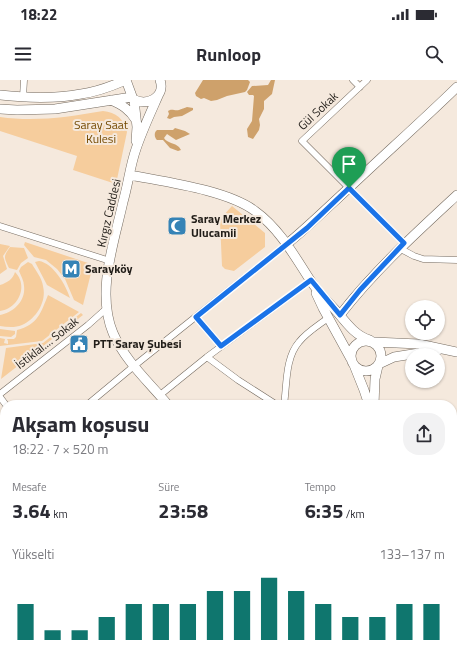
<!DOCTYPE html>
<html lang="tr">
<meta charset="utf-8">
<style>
body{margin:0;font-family:"Titillium Web",sans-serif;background:#f2f2f3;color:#2b2b33;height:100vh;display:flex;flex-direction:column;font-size:15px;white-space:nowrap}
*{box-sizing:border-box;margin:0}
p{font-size:13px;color:#7c7c81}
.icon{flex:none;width:22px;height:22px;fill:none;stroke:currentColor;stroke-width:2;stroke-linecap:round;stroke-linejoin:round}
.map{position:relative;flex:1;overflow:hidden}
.panel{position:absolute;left:0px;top:320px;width:457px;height:256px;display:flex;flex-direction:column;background:#fff;border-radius:16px 16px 0 0;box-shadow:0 1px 3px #0004}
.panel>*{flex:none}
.fabs{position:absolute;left:405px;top:220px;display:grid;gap:8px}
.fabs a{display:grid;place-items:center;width:40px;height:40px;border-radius:50%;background:#fff;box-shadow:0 1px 3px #0004;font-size:20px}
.pin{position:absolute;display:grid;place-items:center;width:34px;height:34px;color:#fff;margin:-41px -17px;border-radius:50% 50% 50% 0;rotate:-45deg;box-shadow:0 0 4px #0007}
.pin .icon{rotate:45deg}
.round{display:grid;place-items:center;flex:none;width:42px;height:42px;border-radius:16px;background:#f2f2f3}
.headline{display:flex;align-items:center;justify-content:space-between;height:68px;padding:0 12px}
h1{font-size:22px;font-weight:700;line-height:30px}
.metrics{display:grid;grid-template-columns:repeat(3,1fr);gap:6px;height:68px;padding:4px 12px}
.metrics div{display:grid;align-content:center}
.metrics b{font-size:20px;font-weight:700}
.metrics small{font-size:11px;font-weight:400}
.metrics p{font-size:11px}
.chart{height:112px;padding:8px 12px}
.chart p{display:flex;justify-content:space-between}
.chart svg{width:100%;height:72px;margin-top:4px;stroke:#0f766e;stroke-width:6}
.status{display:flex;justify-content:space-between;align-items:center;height:28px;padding:0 20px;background:#fff;direction:ltr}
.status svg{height:11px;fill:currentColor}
header{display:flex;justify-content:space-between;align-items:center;height:52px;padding:0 12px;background:#fff;font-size:18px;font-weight:700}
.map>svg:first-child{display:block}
</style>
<div class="status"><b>18:22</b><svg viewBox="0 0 49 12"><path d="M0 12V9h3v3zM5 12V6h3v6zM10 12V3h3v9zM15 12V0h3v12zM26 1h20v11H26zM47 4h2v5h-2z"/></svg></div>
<header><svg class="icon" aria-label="menu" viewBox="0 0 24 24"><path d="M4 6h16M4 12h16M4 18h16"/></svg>Runloop<svg class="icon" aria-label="search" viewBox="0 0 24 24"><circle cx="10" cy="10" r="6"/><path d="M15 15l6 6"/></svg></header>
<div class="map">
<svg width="457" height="576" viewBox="0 0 457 576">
<rect width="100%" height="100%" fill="#f5e9dd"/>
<path fill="#f6cd9d" d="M103,31c13,1 21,8 24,21l-11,52 -43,-14 4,-14 -77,-25v-14c35,5 68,0 103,-6z
M232,126l33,27v14l-31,24 -9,-2 -3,-3 -2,-45 2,-4z
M25,162l66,22 1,5 -9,36 -9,-5 -9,-21 -8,-10 -11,-9 -12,-3 -10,-12z
M0,164l10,2 -7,10 4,13 -7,5z
M10,167l14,1 4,10 -7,5 -4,7 -8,-2c-5,-11 -6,-11 1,-21z
M39,181c14,2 27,24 31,37l-23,-13 -12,-23z
M28,182l4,2c4,7 10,14 11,22 4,16 -7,33 -21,39 -7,3 -15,2 -22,1v-11c13,-2 26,-14 24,-29 0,-5 -3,-10 -5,-15l2,-4z
M15,192c14,14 3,37 -15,39v-26c7,-2 13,-6 15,-13z
M48,215l31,17 -37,29 -42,5v-8l5,1 -1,4 4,1v-3l-1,-2h7l2,-2 1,-7c21,-5 24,-18 31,-35z
M81,233l2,2 -82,64 5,-31 37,-5z
M0,249l15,2v3l-4,3 -11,-1z
M5,519v22l-5,-5v-12z
M48,571h29l5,5h-40z"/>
<path fill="#cea16b" d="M203,0h45l2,2 -3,8 -2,2 -18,4 -10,4 -6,1 -7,-3 -3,1 -5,-3 -1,-3z
M271,0h4l-3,14 -8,7v8l-5,10 1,6 -1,5 -6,9 -5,-2 -1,-8 5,-8 2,-25 -1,-1h-4l-2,-3 5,-6 16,-1z
M187,27l6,1v2l-11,6 -8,1 -4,2 -3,-1 2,-4 -1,-3c4,-3 6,0 11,-1 2,-1 6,-2 8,-3z
M175,48l10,3 5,3 -14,6 -9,-6 -3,4c3,5 11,5 15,9l2,3 -3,1 -8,-3 -7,-8h-6c-3,-3 -3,-8 0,-10h16z"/>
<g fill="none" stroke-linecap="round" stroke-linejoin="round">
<defs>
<path id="street" d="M353,0l7,7
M367,0l-65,61 102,102
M23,17l1,-17
M0,146l110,35
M399,168l15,8 9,3 34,1
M196,237l25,29
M207,277l31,23 39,25
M0,314l88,-69 19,-17
M160,315l47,-38 104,-77
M0,317l6,8
M87,325l47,-39 153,-122
M284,325c3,-20 1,-47 15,-63 8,-10 20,-17 29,-24
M0,399l5,-5
M0,410l5,5
M452,426h5
M0,482l5,5
M0,540l5,6
M0,563l5,-5
M30,571l5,5
M148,571l5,5
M103,576l6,-5
M275,576l37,-2 74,-2 58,4"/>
<path id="secondary" d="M126,0l7,19c14,8 33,-2 27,-19
M0,15c27,3 55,4 81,-1 16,-2 31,-8 45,-14
M158,16c-8,18 -16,35 -22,53 -6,17 -8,36 -13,53 -9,41 -27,90 -10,131 12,28 36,49 55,72
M111,20c11,5 18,9 25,20
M134,20l3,27 -1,14
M0,29l17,1 38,-1 77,-12
M130,95c35,7 97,15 125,36 25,18 40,46 57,72 7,10 17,20 26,30 9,11 18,23 32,27
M287,164c22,-18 42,-38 63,-57 36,-34 72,-66 107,-100
M316,213l7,15 28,51
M340,235c35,-45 75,-81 117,-120
M351 276a15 15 0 1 1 30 0a15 15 0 1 1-30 0Z
M374,262l45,2 38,8
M379,284l15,-7 44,-7
M354,285l10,25 5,15
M374,325l1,-26 3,-13
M452,462l5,1
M386,571v5"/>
</defs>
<use href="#street" stroke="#756b60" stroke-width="7"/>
<use href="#secondary" stroke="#756b60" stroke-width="10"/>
<use href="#street" stroke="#fff" stroke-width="6"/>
<use href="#secondary" stroke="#fff" stroke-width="9"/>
</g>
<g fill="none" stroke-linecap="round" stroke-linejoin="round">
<defs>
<path id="route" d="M349,108l55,55 -44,47 -20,25 -29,-35 -90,66 -25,-29 111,-89z"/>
</defs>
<use href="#route" stroke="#fff" stroke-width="8"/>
<use href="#route" stroke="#1a73e8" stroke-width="5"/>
</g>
<defs>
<symbol id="mosque-square" viewBox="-11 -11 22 22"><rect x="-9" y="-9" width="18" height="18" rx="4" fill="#3583b6" stroke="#f5e9dd"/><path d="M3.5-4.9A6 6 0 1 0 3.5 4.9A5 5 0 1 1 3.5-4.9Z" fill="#fff"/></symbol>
<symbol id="metro-square" viewBox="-11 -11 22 22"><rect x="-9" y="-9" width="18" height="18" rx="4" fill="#3583b6" stroke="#f5e9dd"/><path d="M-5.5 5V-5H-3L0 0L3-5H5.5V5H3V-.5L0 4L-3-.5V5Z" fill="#fff"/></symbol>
<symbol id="civic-square" viewBox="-11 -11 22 22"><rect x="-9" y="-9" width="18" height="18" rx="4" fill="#3583b6" stroke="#f5e9dd"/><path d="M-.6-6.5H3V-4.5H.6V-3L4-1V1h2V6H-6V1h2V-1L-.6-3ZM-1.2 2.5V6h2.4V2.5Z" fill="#fff"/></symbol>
</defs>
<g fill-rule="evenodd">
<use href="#mosque-square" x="166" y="135" width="22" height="22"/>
<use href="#metro-square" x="60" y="178" width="22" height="22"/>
<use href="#civic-square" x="68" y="253" width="22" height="22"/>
</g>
<g text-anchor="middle" stroke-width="4" stroke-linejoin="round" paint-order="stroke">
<g font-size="12" fill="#211d18" stroke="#f5e9dd">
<text transform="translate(318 31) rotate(-43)" y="4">Gül Sokak</text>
<text transform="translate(109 133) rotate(-77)" y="4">Kırgız Caddesi</text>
<text transform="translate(47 263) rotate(-38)" y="4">İstiklal.... Sokak</text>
</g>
<g font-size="12" fill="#734900" stroke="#f5e9dd">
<text x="101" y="49">Saray Saat<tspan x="101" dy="14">Kulesi</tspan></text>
</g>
<g font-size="12" font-weight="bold" fill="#211d18" stroke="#f5e9dd" text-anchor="start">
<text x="191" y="143">Saray Merkez<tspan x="191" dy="14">Ulucamii</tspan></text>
<text x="85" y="193">Sarayköy</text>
<text x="93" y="268">PTT Saray Şubesi</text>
</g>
</g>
</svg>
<div class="fabs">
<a><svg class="icon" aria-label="locate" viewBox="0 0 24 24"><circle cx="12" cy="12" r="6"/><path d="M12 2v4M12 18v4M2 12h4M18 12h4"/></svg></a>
<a><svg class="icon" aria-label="layers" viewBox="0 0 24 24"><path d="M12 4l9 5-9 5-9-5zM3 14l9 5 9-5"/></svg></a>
</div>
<div class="pin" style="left:349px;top:108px;background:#1e9e55"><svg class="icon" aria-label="arrive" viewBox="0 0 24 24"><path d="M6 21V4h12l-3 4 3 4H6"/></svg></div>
<section class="panel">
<div class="headline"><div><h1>Akşam koşusu</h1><p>18:22 · 7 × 520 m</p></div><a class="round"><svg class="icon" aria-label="share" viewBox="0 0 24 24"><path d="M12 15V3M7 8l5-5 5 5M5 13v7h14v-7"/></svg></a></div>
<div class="metrics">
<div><p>Mesafe</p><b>3.64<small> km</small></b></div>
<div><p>Süre</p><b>23:58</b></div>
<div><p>Tempo</p><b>6:35<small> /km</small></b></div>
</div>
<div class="chart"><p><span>Yükselti</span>133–137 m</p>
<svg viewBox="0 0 160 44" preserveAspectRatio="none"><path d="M5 44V22M15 44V38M25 44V38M35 44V30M45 44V22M55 44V22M65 44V22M75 44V14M85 44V14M95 44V6M105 44V14M115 44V22M125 44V30M135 44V30M145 44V22M155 44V22"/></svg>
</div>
</section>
</div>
